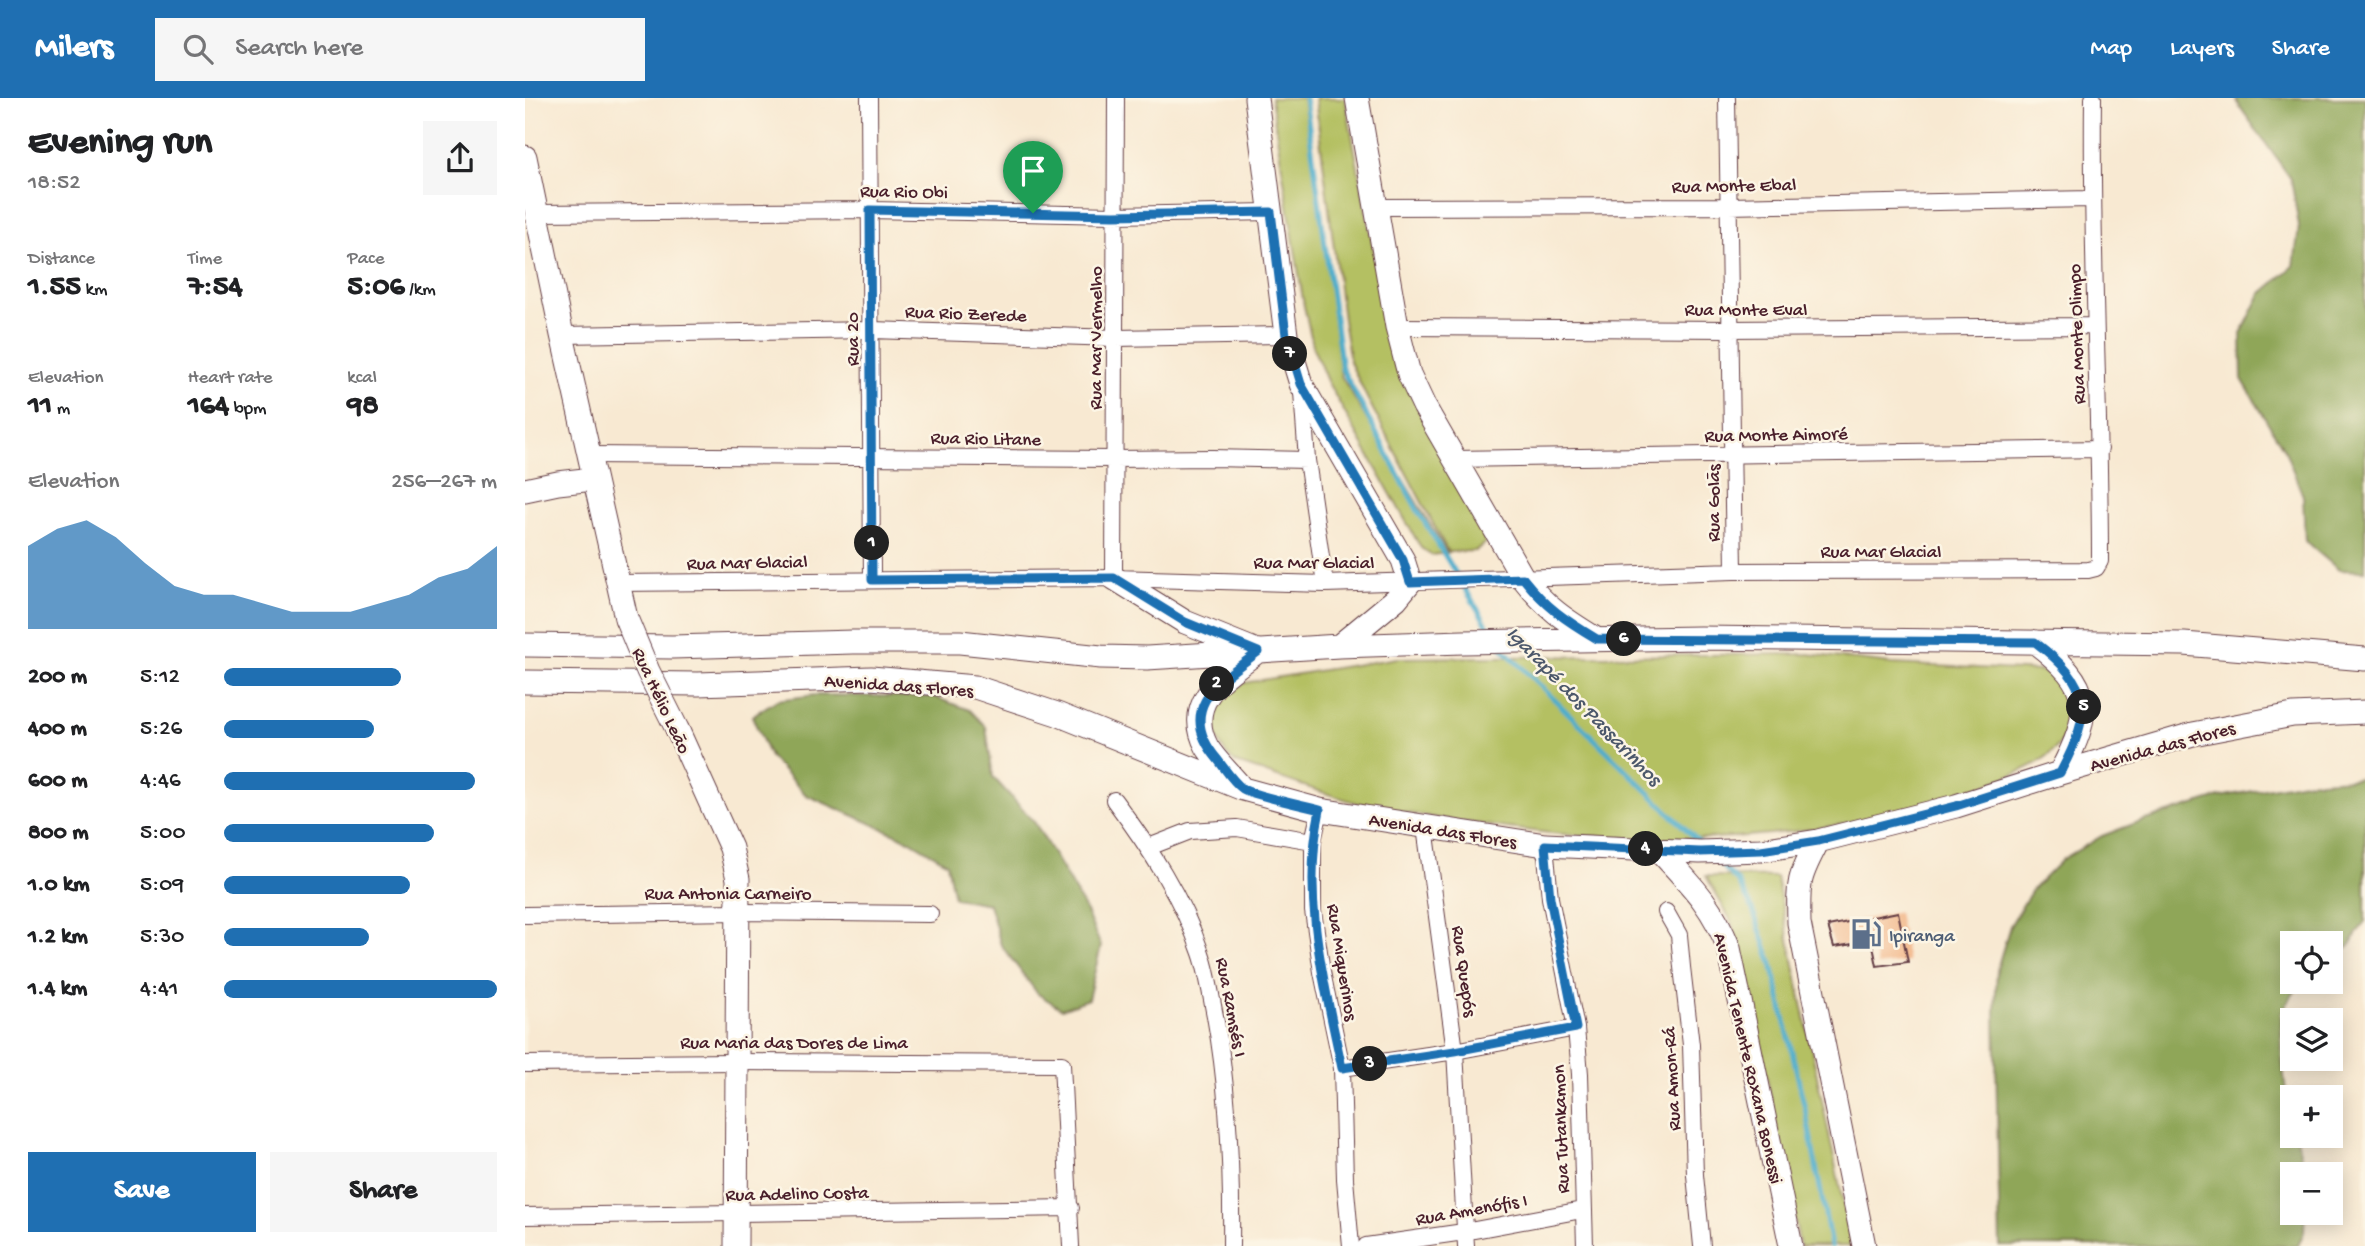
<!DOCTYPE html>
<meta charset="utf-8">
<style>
body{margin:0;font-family:"Gochi Hand",sans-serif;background:#f6f6f6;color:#202124;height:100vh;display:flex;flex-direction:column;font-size:26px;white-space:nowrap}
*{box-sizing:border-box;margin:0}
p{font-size:23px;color:#757577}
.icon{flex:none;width:38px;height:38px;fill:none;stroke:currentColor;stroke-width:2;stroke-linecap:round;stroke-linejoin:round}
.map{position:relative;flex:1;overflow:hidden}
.drawer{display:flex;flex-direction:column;background:#fff;width:525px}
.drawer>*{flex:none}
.buttons{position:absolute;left:1755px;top:833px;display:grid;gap:14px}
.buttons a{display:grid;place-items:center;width:63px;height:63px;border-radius:0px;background:#fff;box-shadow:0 4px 18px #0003;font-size:35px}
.pin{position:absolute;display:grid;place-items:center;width:60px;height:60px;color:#fff;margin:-72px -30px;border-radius:50% 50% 50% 0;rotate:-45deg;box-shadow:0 0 7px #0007}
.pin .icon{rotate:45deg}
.km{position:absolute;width:35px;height:35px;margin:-18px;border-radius:50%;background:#222;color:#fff;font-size:19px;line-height:35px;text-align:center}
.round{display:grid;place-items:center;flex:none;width:74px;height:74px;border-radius:0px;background:#f6f6f6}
.headline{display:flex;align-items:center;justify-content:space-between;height:119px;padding:0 28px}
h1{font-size:38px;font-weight:700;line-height:52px}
.stats{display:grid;grid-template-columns:repeat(3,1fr);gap:10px;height:119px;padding:7px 28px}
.stats div{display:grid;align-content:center}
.stats b{font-size:30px;font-weight:700}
.stats small{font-size:19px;font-weight:400}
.stats p{font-size:19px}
.chart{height:196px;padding:14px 28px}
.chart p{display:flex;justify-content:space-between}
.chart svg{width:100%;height:126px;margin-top:7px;fill:#1f6fb2;opacity:.7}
.cta{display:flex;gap:14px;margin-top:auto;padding:14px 28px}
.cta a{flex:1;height:80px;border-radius:0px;background:#1f6fb2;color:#fff;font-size:28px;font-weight:700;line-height:80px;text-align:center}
.cta a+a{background:#f6f6f6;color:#202124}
ul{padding:0 28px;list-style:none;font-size:23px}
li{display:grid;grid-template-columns:112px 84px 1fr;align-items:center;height:52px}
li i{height:18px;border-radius:9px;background:#1f6fb2}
header{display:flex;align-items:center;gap:42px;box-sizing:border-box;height:98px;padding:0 35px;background:#1f6fb2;color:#fff}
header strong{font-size:33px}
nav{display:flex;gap:38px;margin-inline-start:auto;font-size:24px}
.search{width:490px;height:63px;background:#f6f6f6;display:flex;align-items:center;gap:18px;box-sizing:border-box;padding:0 24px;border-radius:0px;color:#757577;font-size:26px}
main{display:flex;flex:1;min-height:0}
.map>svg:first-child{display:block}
</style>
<header>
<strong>Milers</strong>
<div class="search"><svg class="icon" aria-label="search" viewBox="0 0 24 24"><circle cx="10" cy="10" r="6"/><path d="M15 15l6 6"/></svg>Search here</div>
<nav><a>Map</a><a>Layers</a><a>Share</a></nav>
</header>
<main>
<section class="drawer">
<div class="headline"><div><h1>Evening run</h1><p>18:52</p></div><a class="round"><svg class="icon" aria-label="share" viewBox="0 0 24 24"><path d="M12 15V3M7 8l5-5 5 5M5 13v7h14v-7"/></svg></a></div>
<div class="stats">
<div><p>Distance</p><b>1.55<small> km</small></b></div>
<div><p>Time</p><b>7:54</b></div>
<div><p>Pace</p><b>5:06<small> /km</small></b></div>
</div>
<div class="stats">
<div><p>Elevation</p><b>11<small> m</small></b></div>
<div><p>Heart rate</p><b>164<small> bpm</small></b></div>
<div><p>kcal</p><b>98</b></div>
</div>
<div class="chart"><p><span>Elevation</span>256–267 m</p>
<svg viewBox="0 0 160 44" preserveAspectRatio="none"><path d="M0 44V15L10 9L20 6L30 12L40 21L50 29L60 32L70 32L80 35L90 38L100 38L110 38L120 35L130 32L140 26L150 23L160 15V44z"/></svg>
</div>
<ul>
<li><b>200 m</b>5:12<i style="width:65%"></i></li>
<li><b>400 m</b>5:26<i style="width:55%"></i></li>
<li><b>600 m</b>4:46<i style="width:92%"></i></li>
<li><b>800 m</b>5:00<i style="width:77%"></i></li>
<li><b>1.0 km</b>5:09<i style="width:68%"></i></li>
<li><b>1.2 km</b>5:30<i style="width:53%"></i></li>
<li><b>1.4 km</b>4:41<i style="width:100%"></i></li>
</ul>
<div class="cta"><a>Save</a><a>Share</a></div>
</section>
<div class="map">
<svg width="1840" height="1148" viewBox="0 0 1840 1148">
<rect width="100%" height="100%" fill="#fcf5e5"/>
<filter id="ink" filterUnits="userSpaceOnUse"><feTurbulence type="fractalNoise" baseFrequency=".0143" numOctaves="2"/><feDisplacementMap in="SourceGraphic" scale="14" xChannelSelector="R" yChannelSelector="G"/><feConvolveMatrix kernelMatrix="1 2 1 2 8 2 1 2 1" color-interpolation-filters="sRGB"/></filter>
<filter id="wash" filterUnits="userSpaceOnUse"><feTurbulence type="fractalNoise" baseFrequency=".00686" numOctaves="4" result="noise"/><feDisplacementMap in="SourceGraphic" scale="28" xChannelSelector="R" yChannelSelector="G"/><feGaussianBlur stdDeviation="1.57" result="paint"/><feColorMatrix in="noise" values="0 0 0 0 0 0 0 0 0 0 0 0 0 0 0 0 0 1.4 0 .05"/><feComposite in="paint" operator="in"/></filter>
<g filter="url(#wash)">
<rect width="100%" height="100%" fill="#f8e9d2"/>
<path fill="#b4c062" stroke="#7f7046" stroke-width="2" d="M746,0h32l15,91 23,187 106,177 -15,2 -11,-7 -94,-167 -13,-31 -10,-44z
M790,0h30l50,267 87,162 3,16 -10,8 -27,1 -81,-154 -17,-36 -7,-42z
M1283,556l83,10 151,7c18,12 30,31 26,54 -7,37 -59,51 -91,63 -163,59 -342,61 -511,34 -35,-5 -70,-10 -104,-18 -43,-11 -84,-28 -126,-41 -30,-23 -27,-65 8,-80l153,-25z
M1181,778l70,1 76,369h-52l-56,-286 -14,-41z"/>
<path fill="#8fa658" stroke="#6c6242" stroke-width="2" d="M1711,0h129v473l-26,-1 -34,-29 -2,-45 -17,-43 -44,-74 -1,-45 20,-40 33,-28 5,-40 -8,-47 -51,-72z
M290,597l119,2 36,13 16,17 7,50 42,46 48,82 18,41 -13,53 -26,10 -24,-15 -37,-49 -12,-41 -35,-6 -7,-35 -38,-23 -103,-45 -36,-38 -18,-41 25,-16z
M1840,680v143l-16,25 -18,11v-14h-38v39h8l-20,31 1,44 5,44 5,20 1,15h4l7,38h-11v39h12l-1,19 -6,14h-298l-5,-234 2,-43 13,-43 22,-36 31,-31 39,-23 34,-13 83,-26 86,-15z"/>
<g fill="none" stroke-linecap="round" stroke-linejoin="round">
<path stroke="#4eadcc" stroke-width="5" d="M780,0l37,271 77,144 75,123
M976,549l200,197
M1190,761l23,23 14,26 20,56 34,149 25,133"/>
</g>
<g id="blocks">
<path fill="#f0a974" d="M1373,814l10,50 -31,4 -5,-25 -38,6 -6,-21z"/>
</g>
</g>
<g filter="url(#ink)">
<use href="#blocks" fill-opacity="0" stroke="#643d44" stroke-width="2"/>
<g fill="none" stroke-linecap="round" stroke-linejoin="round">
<defs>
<path id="street" d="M344,0l3,482
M1202,0l7,473
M851,109l353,-1 363,-7
M12,115l333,-3 244,5 157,-3
M872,229l333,2 365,-3
M37,237l310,-5 244,8 170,-3
M777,294l5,68 18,124
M64,357l525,4 98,-1 95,2
M929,361l646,-10
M589,480l2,-480
M91,485l498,-5 211,6 409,-13 354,-1 8,-2 4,-7c0,-154 -9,-308 -7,-463
M589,702c35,47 68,97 87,153 7,20 10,43 14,63 14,76 17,153 16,230
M795,712l-7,31v70l9,61 20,96 3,111 6,67
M900,729l30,224 11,195
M1020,747l5,53 26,130 4,46 5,172
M624,749l41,-16 47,-3 76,13
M1141,814l13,23 3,32 9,78 4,130 7,71
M0,817l213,-3 192,2
M0,966l211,-2 326,2 9,182
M817,970l113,-17 121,-23
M0,1118l546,-8
M841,1148l98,-14 118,-22"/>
<path id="secondary" d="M731,0l30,237 15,49 102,176 7,22 -14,17 -57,47
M832,0l40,229 12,47 15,32 99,172c23,30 42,42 73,61
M0,59l37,178 64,283
M0,392l33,-7 35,-4
M589,480l71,44 67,27
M1510,544c58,44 59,68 25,131
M0,547l147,2 181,-5h107l141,15 46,1 192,-12 124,-4 237,-4 484,6 181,15
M0,584l173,2 173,-6 104,9 82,27 186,75 77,21 225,35 155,7 61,-2 57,-9 138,-35 104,-33 133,-39 100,-19 72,-3
M153,633l53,117 7,31 -2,367
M714,687c-10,-12 -24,-25 -32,-38 -25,-47 19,-71 51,-96
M1293,743c-20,37 -20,41 -19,82l65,323
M1134,752c32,35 52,53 70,98l62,298"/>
</defs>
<use href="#street" stroke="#643d44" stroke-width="18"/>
<use href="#secondary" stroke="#643d44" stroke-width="25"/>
<use href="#street" stroke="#fff" stroke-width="16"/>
<use href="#secondary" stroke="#fff" stroke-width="23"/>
<defs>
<path id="secondary-bridge" d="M101,520l22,53 30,60"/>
</defs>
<use href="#secondary-bridge" stroke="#643d44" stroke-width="25" stroke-linecap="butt"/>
<use href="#secondary-bridge" stroke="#fff" stroke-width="23"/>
</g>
</g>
<g fill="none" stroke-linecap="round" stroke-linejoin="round" filter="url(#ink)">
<defs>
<path id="route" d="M345,112l244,5 157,-3 15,123 15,49 102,176 7,22 113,-4c23,29 42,42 74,61l438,3c58,44 58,69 25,131l-104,33 -138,35 -57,9 -61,2 -155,-7 5,53 26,130 -121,23 -113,17c-18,-86 -41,-171 -22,-258 -15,-4 -68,-15 -77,-21 -10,-7 -18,-20 -25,-29 -44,-51 1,-79 40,-108l-73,-30 -71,-44 -242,2z"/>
</defs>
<use href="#route" stroke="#fff" stroke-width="14"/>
<use href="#route" stroke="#1f6fb2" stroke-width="9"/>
</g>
<defs>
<symbol id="fuel-bare" viewBox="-9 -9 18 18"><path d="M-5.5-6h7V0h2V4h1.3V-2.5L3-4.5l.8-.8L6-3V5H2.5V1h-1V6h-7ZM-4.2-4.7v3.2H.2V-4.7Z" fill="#5c6f8a" stroke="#fcf5e5" stroke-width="2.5" paint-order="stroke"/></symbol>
</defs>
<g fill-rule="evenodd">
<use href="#fuel-bare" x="1319" y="814" width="44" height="44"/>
</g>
<g text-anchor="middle" stroke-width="5" stroke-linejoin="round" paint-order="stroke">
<g font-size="19" fill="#4a1f2b" stroke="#fcf5e5">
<text transform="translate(1209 86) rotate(-1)" y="7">Rua Monte Ebal</text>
<text transform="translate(379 92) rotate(1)" y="7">Rua Rio Obi</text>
<text x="1221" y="217">Rua Monte Eval</text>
<text transform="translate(441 214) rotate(2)" y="7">Rua Rio Zerede</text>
<text transform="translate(1550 236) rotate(-92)" y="7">Rua Monte Olimpo</text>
<text transform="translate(569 240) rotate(-90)" y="7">Rua Mar Vermelho</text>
<text transform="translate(326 241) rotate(-90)" y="7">Rua 20</text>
<text transform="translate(1251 335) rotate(-1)" y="7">Rua Monte Aimoré</text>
<text transform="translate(461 339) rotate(1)" y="7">Rua Rio Litane</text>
<text transform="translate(1187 405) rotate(-90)" y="7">Rua Golãs</text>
<text x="1356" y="459">Rua Mar Glacial</text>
<text transform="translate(222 463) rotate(-1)" y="7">Rua Mar Glacial</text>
<text x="789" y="470">Rua Mar Glacial</text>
<text transform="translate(374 586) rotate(4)" y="7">Avenida das Flores</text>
<text transform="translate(138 602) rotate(65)" y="7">Rua Hélio Leão</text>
<text transform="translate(1637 647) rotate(-15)" y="7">Avenida das Flores</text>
<text transform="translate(918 731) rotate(9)" y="7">Avenida das Flores</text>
<text x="203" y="801">Rua Antonia Carneiro</text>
<text transform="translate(819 864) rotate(81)" y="7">Rua Miquerinos</text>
<text transform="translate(941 873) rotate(82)" y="7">Rua Quepós</text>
<text transform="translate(708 909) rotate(79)" y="7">Rua Ramsés I</text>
<text x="269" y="950">Rua Maria das Dores de Lima</text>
<text transform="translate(1225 960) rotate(77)" y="7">Avenida Tenente Roxana Bonessi</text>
<text transform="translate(1145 981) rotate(-93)" y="7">Rua Amon-Rá</text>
<text transform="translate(1034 1031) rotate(-92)" y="7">Rua Tutankamon</text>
<text transform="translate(272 1094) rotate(-1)" y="7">Rua Adelino Costa</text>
<text transform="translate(946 1110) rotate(-10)" y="7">Rua Amenófis I</text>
</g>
<g font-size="19" fill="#4e5e75" stroke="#fcf5e5" text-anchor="start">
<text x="1364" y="843">Ipiranga</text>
</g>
<g font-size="21" font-style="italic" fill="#4c586b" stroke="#fcf5e5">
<text transform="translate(1060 607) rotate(46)" y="7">Igarapé dos Passarinhos</text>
</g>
</g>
</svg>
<div class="buttons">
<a><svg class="icon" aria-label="locate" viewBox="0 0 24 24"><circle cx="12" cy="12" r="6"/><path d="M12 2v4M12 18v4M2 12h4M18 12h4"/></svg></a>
<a><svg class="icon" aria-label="layers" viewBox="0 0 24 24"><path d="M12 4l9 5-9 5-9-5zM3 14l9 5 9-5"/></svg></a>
<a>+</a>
<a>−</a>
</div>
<div class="pin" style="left:508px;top:115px;background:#1e9e55"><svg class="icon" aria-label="arrive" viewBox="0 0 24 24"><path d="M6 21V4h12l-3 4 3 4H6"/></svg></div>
<b class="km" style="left:347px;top:445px">1</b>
<b class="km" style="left:692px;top:586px">2</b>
<b class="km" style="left:845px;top:966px">3</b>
<b class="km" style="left:1121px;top:751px">4</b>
<b class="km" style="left:1559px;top:609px">5</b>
<b class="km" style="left:1099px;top:541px">6</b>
<b class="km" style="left:765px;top:256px">7</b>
</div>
</main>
